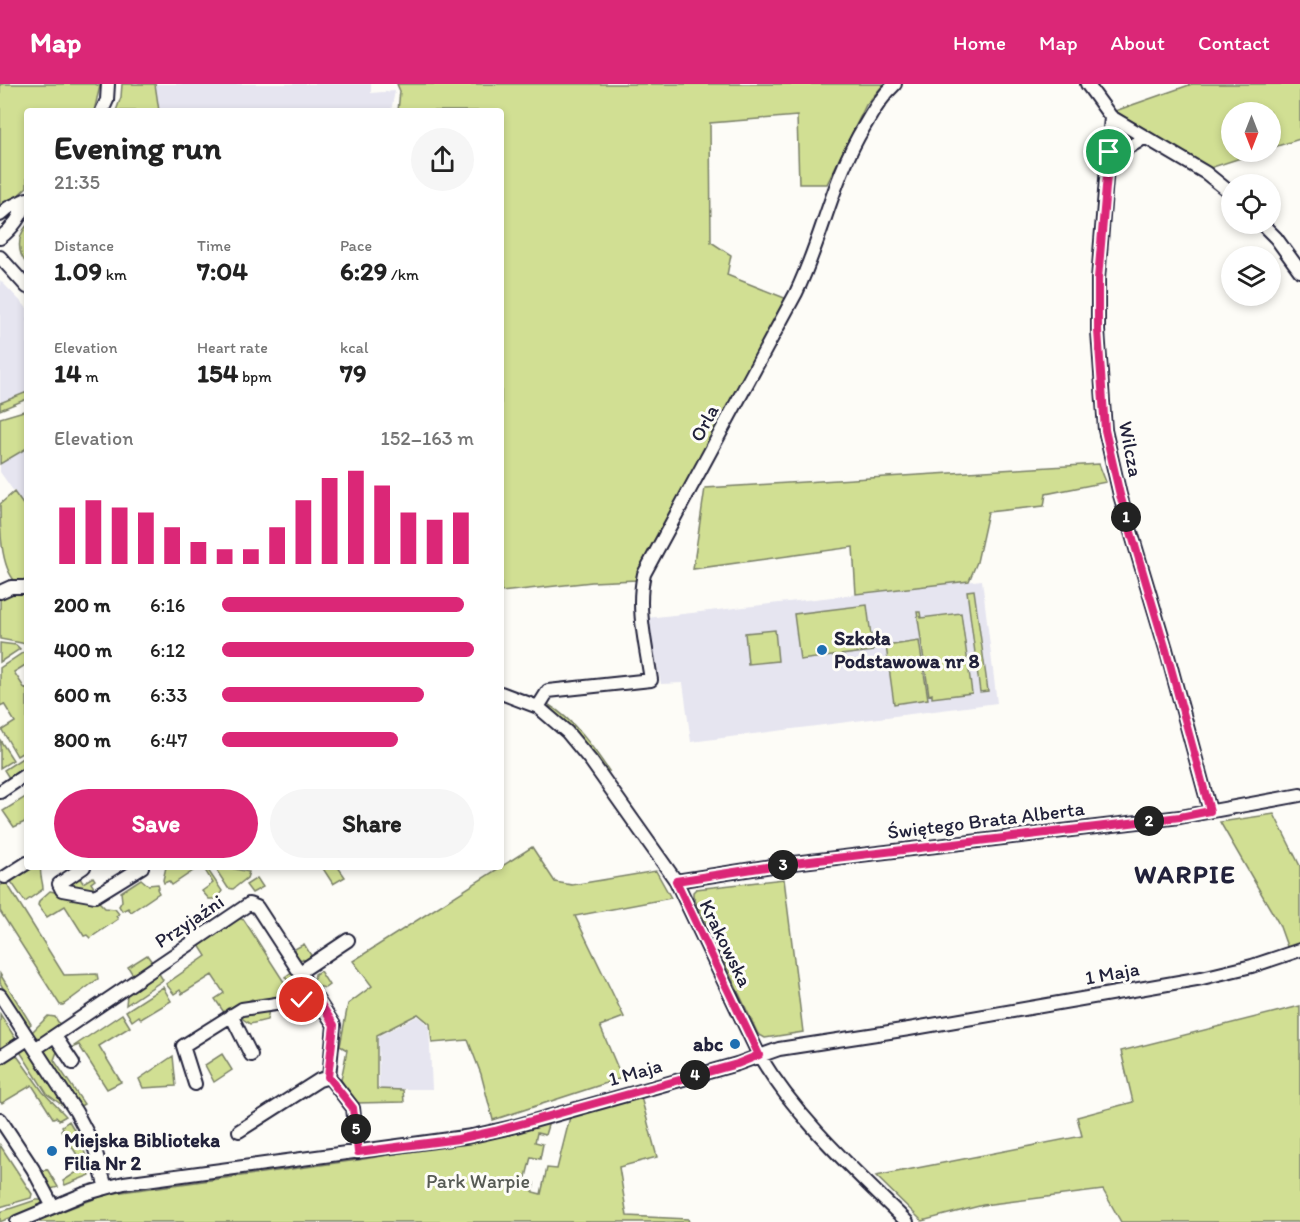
<!DOCTYPE html>
<meta charset="utf-8">
<style>
body{margin:0;font-family:Itim,sans-serif;background:#f6f6f6;color:#222;height:100vh;display:flex;flex-direction:column;font-size:22px;white-space:nowrap}
*{box-sizing:border-box;margin:0}
p{font-size:20px;color:#767676}
.icon{flex:none;width:33px;height:33px;fill:none;stroke:currentColor;stroke-width:2;stroke-linecap:round;stroke-linejoin:round}
.map{position:relative;flex:1;overflow:hidden}
.drawer{position:absolute;left:24px;top:24px;width:480px;height:762px;display:flex;flex-direction:column;background:#fff;border-radius:6px;box-shadow:0 3px 9px #0003}
.drawer>*{flex:none}
.needle{width:39px;rotate:180deg}
.tools{position:absolute;left:1221px;top:18px;display:grid;gap:12px}
.tools a{display:grid;place-items:center;width:60px;height:60px;border-radius:50%;background:#fff;box-shadow:0 3px 9px #0003;font-size:30px}
.pin{position:absolute;display:grid;place-items:center;width:51px;height:51px;color:#fff;margin:-26px;border:3px solid #fff;border-radius:50%;box-shadow:0 2px 6px #0007}
.km{position:absolute;width:30px;height:30px;margin:-15px;border-radius:50%;background:#222;color:#fff;font-size:16px;line-height:30px;text-align:center}
.round{display:grid;place-items:center;flex:none;width:63px;height:63px;border-radius:32px;background:#f6f6f6}
.headline{display:flex;align-items:center;justify-content:space-between;height:102px;padding:0 30px}
h1{font-size:33px;font-weight:700;line-height:45px}
.figures{display:grid;grid-template-columns:repeat(3,1fr);gap:9px;height:102px;padding:6px 30px}
.figures div{display:grid;align-content:center}
.figures b{font-size:26px;font-weight:700}
.figures small{font-size:16px;font-weight:400}
.figures p{font-size:16px}
.chart{height:168px;padding:12px 30px}
.chart p{display:flex;justify-content:space-between}
.chart svg{width:100%;height:108px;margin-top:6px;stroke:#db2777;stroke-width:6}
.primary-button{display:flex;gap:12px;margin-top:auto;padding:12px 30px}
.primary-button a{flex:1;height:69px;border-radius:36px;background:#db2777;color:#fff;font-size:24px;font-weight:700;line-height:69px;text-align:center}
.primary-button a+a{background:#f6f6f6;color:#222}
ul{padding:0 30px;list-style:none;font-size:20px}
li{display:grid;grid-template-columns:96px 72px 1fr;align-items:center;height:45px}
li i{height:15px;border-radius:8px;background:#db2777}
header{display:flex;align-items:center;gap:36px;box-sizing:border-box;height:84px;padding:0 30px;background:#db2777;color:#fff}
header strong{font-size:28px}
nav{display:flex;gap:33px;margin-inline-start:auto;font-size:21px}
.map>svg:first-child{display:block}
</style>
<header>
<strong>Map</strong>
<nav><a>Home</a><a>Map</a><a>About</a><a>Contact</a></nav>
</header>
<div class="map">
<svg width="1300" height="1138" viewBox="0 0 1300 1138">
<rect width="100%" height="100%" fill="#fdfcf7"/>
<filter id="ink" filterUnits="userSpaceOnUse"><feTurbulence type="fractalNoise" baseFrequency=".0167" numOctaves="2"/><feDisplacementMap in="SourceGraphic" scale="12" xChannelSelector="R" yChannelSelector="G"/><feConvolveMatrix kernelMatrix="1 2 1 2 8 2 1 2 1" color-interpolation-filters="sRGB"/></filter>
<g filter="url(#ink)">
<path fill="#e6e5f0" d="M155,0h216v9l24,-2 -4,20h-232z
M0,196l27,28v84l-27,11z
M27,364v62l-27,-38v-8z
M982,496l15,123 -306,39 -8,-59 -22,1 -14,-66z
M418,932l11,10 3,63h-53l-1,-53z"/>
<path fill="#d1df93" stroke="#7a8067" stroke-width="1.5" d="M0,0h95l5,2 -6,25h-67v76l-27,25z
M122,0h33l4,27h-43l5,-14z
M397,0h487l-18,21 -39,79h-28l-2,-68 -87,7 1,119 20,13 -4,20 60,24 -150,281 -45,2 -91,10v-481h-103l2,-20z
M1192,0h108v55l-29,9 -1,-36h-38v40h27l-49,16 -95,-57z
M1116,41l18,12 -19,7z
M27,141v39c-10,-11 -10,-27 0,-39z
M27,308v7l-27,11v-7z
M27,326v38l-27,16v-46z
M1099,380l7,18 -60,12 -2,12 -56,6 -11,50 -8,19 -113,13 -3,-47 -160,22 12,-81z
M14,408l13,18v72h-11c-16,-15 -16,-56 -16,-78z
M974,506l14,101 -8,1 -13,-101z
M27,508v22l-2,2 2,3v25l-27,-5v-40l7,-4z
M867,521l6,46 -73,9 -6,-46z
M917,528h3l1,6 40,-5 11,80 -40,5v-4l-3,1z
M775,546l3,31 -30,3 -3,-31z
M919,557l9,58 -34,5 -8,-58z
M0,559l16,2 4,4 -20,13z
M27,566v14l-13,8 11,17 2,-1v62l-10,6 -15,-26 13,-8 -11,-18 -4,2v-38z
M549,621c25,15 44,42 60,66h-4c-12,-17 -24,-35 -40,-49 -6,-5 -14,-8 -16,-17z
M0,656l13,20 -13,8z
M27,671v11l-18,12 -5,-8z
M27,712v25l-13,6 -11,-16z
M1274,730l26,52v79l-12,4 -9,-25 -59,-102z
M532,763l23,35 17,3 84,-14 15,27 -96,18 49,101 -24,9 22,52 -129,42 -12,-46 -13,-34 -36,3 -2,-19 -12,-10 -41,21v54l26,1 1,12 -49,1 -14,-23 6,-30 -7,-4 8,-42 24,-18 -19,-25z
M29,783h12c-2,8 2,14 2,22l-18,13 -15,-22z
M166,783h33l-27,18 -3,-4 -5,2 -1,-3z
M203,783h3l16,24 -5,8h-8l-7,-8 11,-8z
M226,783l23,5 -2,6 -14,11 -5,-1 -13,-20z
M322,783h16l7,10 -12,7z
M78,791l5,8 10,-6 2,3 -4,3 5,8 -28,-6v-3z
M257,794l6,9 -11,6 -6,-8z
M141,795l7,6 10,-1 1,3 -2,2 2,4 -28,19 -3,-4 -6,3 -3,-5 3,-5 -1,-9z
M784,795l19,153 -38,6 -7,-4 -65,-138v-4l3,-3z
M6,798l58,93 33,-1 1,5 -35,26h-3l-60,-94v-25z
M50,807l49,11 6,6 10,1 4,5 -3,2 2,3 -28,19 -3,-3 -3,1 -19,-30 -18,11 -9,-12 1,-4z
M238,834l6,2 49,76 -38,6 -3,-3 -27,15 -10,-15 9,-6 -12,-18 -30,19 -2,-4 -6,4 -8,-10 40,-28 -7,-11z
M304,860l8,13 -6,3 -7,-1 -6,-9z
M147,871l5,7 -19,13 -5,-8z
M293,887c5,8 13,16 6,24l-14,-18z
M320,887l9,14 -4,3 -8,-2 -3,-5 1,-7z
M158,888l5,8 -37,25 1,-10 3,-4z
M0,890l31,50 -4,3 -27,-44z
M163,903l8,14 -30,18 -2,-3 -7,5 -6,-10z
M1300,922v216h-179l-18,-32 -120,15 -61,16 -46,-45 206,-40 -5,-19 56,-15 -12,-51z
M269,926l-2,10 -17,4 -10,-7 2,-5z
M0,930l17,27 -17,11z
M122,930l8,13 -31,19 22,36 -14,7 -28,-44 -8,3z
M48,932l7,1 5,8 -19,13 -6,-1 -4,-4z
M54,962l4,3 -4,11 30,44 -5,3 -33,-51 -1,-6 3,-3z
M24,963h3l39,61 -19,-14 -28,-44z
M15,969l28,39 23,24 -7,4 -3,-3 -3,1 -21,-33 -30,18 -2,-1v-41z
M222,970l10,16 -18,12 -9,-17z
M173,972l3,30 -33,2 -4,-9z
M641,1013l16,60 -38,10 8,49 61,3 1,3h-655l73,-28 251,-34 129,-21 62,-17 -4,13 -8,-2 -2,9 8,2 -3,15 -9,-2 -6,24 9,2 -1,9 8,2 6,-26 10,1 13,-52z
M69,1037l13,22 4,14 -5,4 -20,-31 2,-2 -1,-2z
M0,1061l32,49 -1,4 -31,9z
M89,1080l1,11 -25,10 -2,-4z
M47,1085l11,18 -7,2 -11,-15z
M36,1116h8l-5,6 -39,16v-10z"/>
<g fill="none" stroke-linecap="round" stroke-linejoin="round">
<defs>
<path id="street" d="M1087,0l24,33 95,56 26,21
M102,27l5,-11 1,-16
M1111,33l-13,162v52l7,99 15,65 46,154 44,162
M1109,68c11,-1 27,-7 35,-15
M0,131l8,-7 19,-9
M1262,140l14,14 24,33
M0,154c13,-10 22,-23 27,-38
M0,173l27,30
M0,508l11,-5h16
M501,609l37,14 29,25 24,29 85,120 83,174c39,65 95,115 148,167
M538,623l10,-16 103,-11c-5,-35 -15,-71 -7,-106l152,-281c27,-56 36,-114 69,-168 9,-16 17,-29 30,-41
M0,708l27,-18
M84,783l-25,17 3,6 33,6 47,-29
M5,793l22,-14
M676,797l109,-17 395,-47 120,-22
M300,888l48,-32
M0,911l76,117 18,34 12,42
M231,931l20,40
M55,952l18,27
M35,965l214,-145 8,3 77,118 -5,52 24,31 5,44
M0,973l28,-18
M195,1000l-12,-38 59,-37 60,-9 12,-7
M0,1035l33,50 20,38
M239,1047l80,-51 10,-3
M17,1138l67,-28 40,-11 348,-47 40,-9 225,-63 42,-15 130,-20 293,-51 50,-12 48,-16"/>
</defs>
<use href="#street" stroke="#22223b" stroke-width="16"/>
<use href="#street" stroke="#fdfcf7" stroke-width="12"/>
</g>
</g>
<g fill="none" stroke-linecap="round" stroke-linejoin="round" filter="url(#ink)">
<defs>
<path id="route" d="M302,916l12,-7 20,32 -6,52 25,31 5,44 100,-13 37,-8 242,-67 22,-9 -83,-174 109,-17 395,-47 30,-6 -44,-161 -46,-155 -15,-65 -7,-99v-52l11,-127"/>
</defs>
<use href="#route" stroke="#fff" stroke-width="12"/>
<use href="#route" stroke="#db2777" stroke-width="8"/>
</g>
<g fill="#1f6fb2" stroke="#fdfcf7" stroke-width="2">
<circle cx="822" cy="566" r="6"/>
<circle cx="735" cy="960" r="6"/>
<circle cx="52" cy="1067" r="6"/>
</g>
<g text-anchor="middle" stroke-width="6" stroke-linejoin="round" paint-order="stroke">
<g font-size="20" fill="#22223b" stroke="#fdfcf7">
<text transform="translate(704 339) rotate(-62)" y="7">Orla</text>
<text transform="translate(1131 365) rotate(79)" y="7">Wilcza</text>
<text transform="translate(986 736) rotate(-7)" y="7">Świętego Brata Alberta</text>
<text transform="translate(189 837) rotate(-34)" y="7">Przyjaźni</text>
<text transform="translate(726 859) rotate(64)" y="7">Krakowska</text>
<text transform="translate(1112 889) rotate(-10)" y="7">1 Maja</text>
<text transform="translate(635 988) rotate(-16)" y="7">1 Maja</text>
</g>
<g font-size="20" font-weight="bold" fill="#22223b" stroke="#fdfcf7" text-anchor="start">
<text x="834" y="561">Szkoła<tspan x="834" dy="23">Podstawowa nr 8</tspan></text>
<text x="723" y="967" text-anchor="end">abc</text>
<text x="64" y="1063">Miejska Biblioteka<tspan x="64" dy="23">Filia Nr 2</tspan></text>
</g>
<g font-size="20" fill="#575b55" stroke="#fdfcf7">
<text x="478" y="1104">Park Warpie</text>
</g>
<g font-size="26" font-weight="bold" letter-spacing="1.5" fill="#22223b" stroke="#fdfcf7">
<text x="1185" y="799">WARPIE</text>
</g>
</g>
</svg>
<div class="tools">
<a><svg class="needle" viewBox="-14 -14 28 28"><path d="M0-13l5 13h-10z" fill="#e53935"/><path d="M0 13l5-13h-10z" fill="#767676"/></svg></a>
<a><svg class="icon" aria-label="locate" viewBox="0 0 24 24"><circle cx="12" cy="12" r="6"/><path d="M12 2v4M12 18v4M2 12h4M18 12h4"/></svg></a>
<a><svg class="icon" aria-label="layers" viewBox="0 0 24 24"><path d="M12 4l9 5-9 5-9-5zM3 14l9 5 9-5"/></svg></a>
</div>
<div class="pin" style="left:1109px;top:68px;background:#1e9e55"><svg class="icon" aria-label="arrive" viewBox="0 0 24 24"><path d="M6 21V4h12l-3 4 3 4H6"/></svg></div>
<div class="pin" style="left:302px;top:916px;background:#d93025"><svg class="icon" aria-label="check" viewBox="0 0 24 24"><path d="M5 12l5 5 9-10"/></svg></div>
<b class="km" style="left:1126px;top:433px">1</b>
<b class="km" style="left:1149px;top:737px">2</b>
<b class="km" style="left:783px;top:781px">3</b>
<b class="km" style="left:695px;top:991px">4</b>
<b class="km" style="left:356px;top:1045px">5</b>
<section class="drawer">
<div class="headline"><div><h1>Evening run</h1><p>21:35</p></div><a class="round"><svg class="icon" aria-label="share" viewBox="0 0 24 24"><path d="M12 15V3M7 8l5-5 5 5M5 13v7h14v-7"/></svg></a></div>
<div class="figures">
<div><p>Distance</p><b>1.09<small> km</small></b></div>
<div><p>Time</p><b>7:04</b></div>
<div><p>Pace</p><b>6:29<small> /km</small></b></div>
</div>
<div class="figures">
<div><p>Elevation</p><b>14<small> m</small></b></div>
<div><p>Heart rate</p><b>154<small> bpm</small></b></div>
<div><p>kcal</p><b>79</b></div>
</div>
<div class="chart"><p><span>Elevation</span>152–163 m</p>
<svg viewBox="0 0 160 44" preserveAspectRatio="none"><path d="M5 44V21M15 44V18M25 44V21M35 44V23M45 44V29M55 44V35M65 44V38M75 44V38M85 44V29M95 44V18M105 44V9M115 44V6M125 44V12M135 44V23M145 44V26M155 44V23"/></svg>
</div>
<ul>
<li><b>200 m</b>6:16<i style="width:96%"></i></li>
<li><b>400 m</b>6:12<i style="width:100%"></i></li>
<li><b>600 m</b>6:33<i style="width:80%"></i></li>
<li><b>800 m</b>6:47<i style="width:70%"></i></li>
</ul>
<div class="primary-button"><a>Save</a><a>Share</a></div>
</section>
</div>
